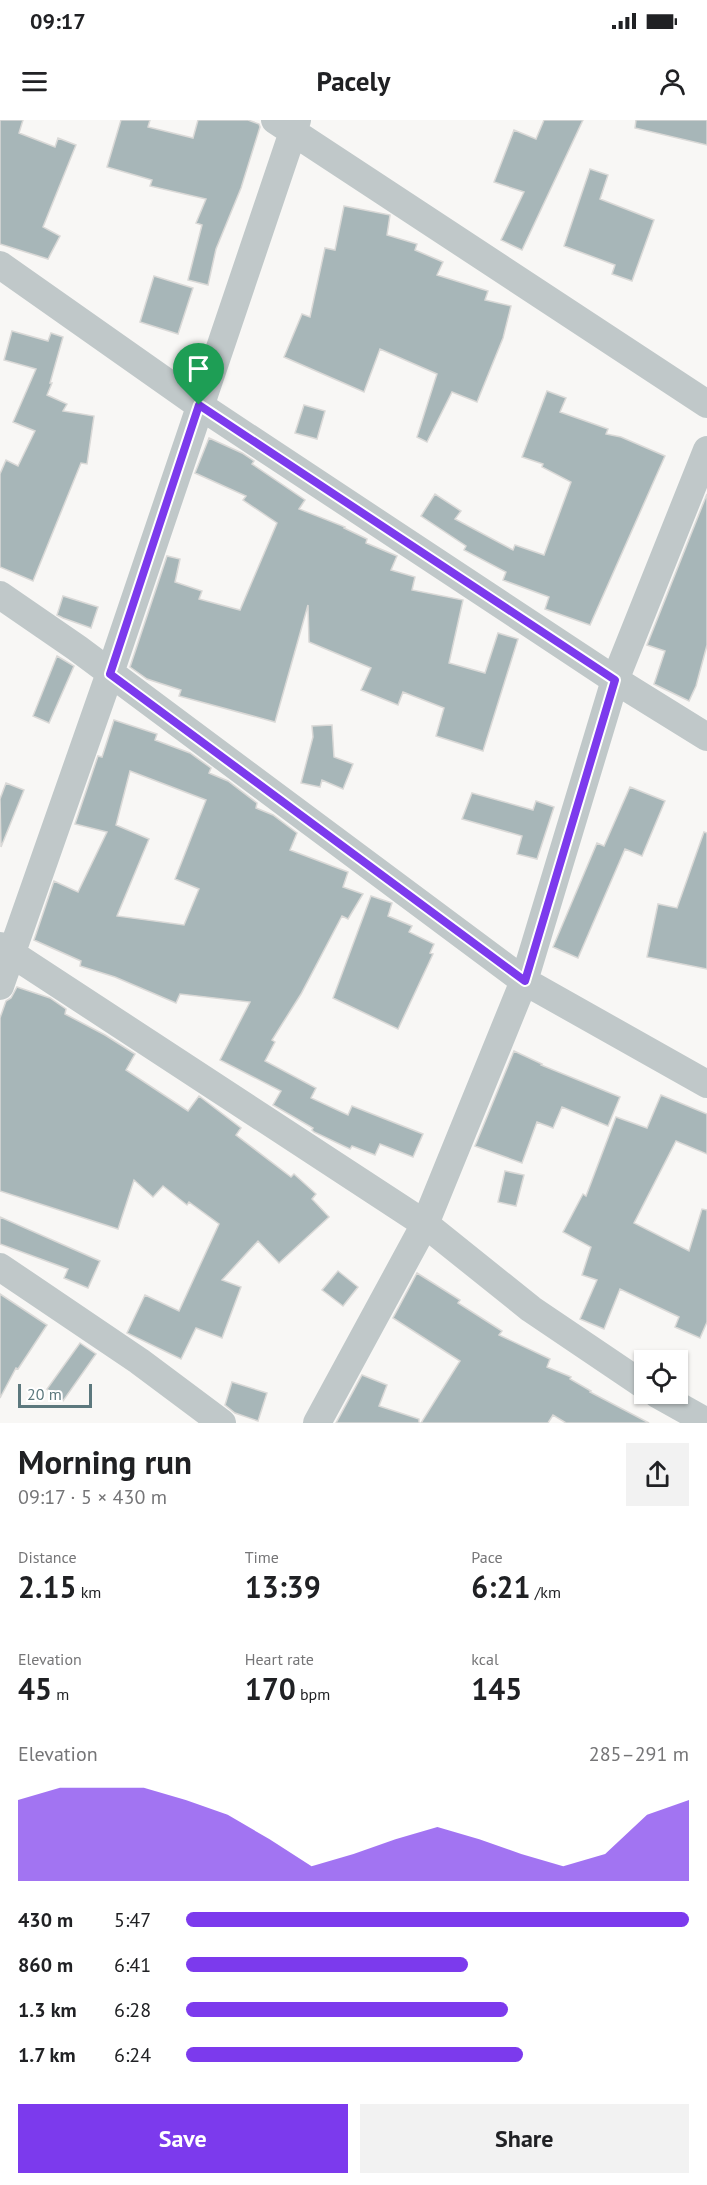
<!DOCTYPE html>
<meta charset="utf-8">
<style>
body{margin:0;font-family:"PT Sans",sans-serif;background:#f2f2f2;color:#202124;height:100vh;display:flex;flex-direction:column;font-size:22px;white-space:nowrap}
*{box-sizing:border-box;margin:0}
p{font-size:20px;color:#757577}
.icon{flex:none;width:33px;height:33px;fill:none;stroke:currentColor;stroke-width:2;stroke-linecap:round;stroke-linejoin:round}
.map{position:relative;height:1303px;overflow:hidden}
.panel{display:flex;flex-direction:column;background:#fff;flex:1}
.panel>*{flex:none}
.tools{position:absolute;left:634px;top:1230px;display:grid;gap:12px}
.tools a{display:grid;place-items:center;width:54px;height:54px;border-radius:0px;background:#fff;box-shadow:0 2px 4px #0004;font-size:30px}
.scale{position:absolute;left:18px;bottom:15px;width:74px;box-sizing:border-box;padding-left:6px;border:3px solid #5c787d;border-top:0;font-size:16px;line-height:21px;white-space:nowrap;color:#5c787d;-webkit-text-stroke:4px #fff;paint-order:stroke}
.pin{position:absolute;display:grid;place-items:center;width:51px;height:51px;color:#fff;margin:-62px -26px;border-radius:50% 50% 50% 0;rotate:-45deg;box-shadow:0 0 6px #0007}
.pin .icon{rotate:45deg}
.round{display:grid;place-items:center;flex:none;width:63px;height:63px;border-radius:0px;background:#f2f2f2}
.headline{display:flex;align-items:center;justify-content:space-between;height:102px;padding:0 18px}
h1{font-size:33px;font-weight:700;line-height:45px}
.figures{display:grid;grid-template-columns:repeat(3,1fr);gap:9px;height:102px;padding:6px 18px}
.figures div{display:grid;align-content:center}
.figures b{font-size:30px;font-weight:700}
.figures small{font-size:16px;font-weight:400}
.figures p{font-size:16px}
.chart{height:168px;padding:12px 18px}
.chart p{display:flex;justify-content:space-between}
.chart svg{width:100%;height:108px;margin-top:6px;fill:#7c3aed;opacity:.7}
.primary-button{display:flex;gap:12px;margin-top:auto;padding:12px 18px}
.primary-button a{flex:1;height:69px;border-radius:0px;background:#7c3aed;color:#fff;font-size:24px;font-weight:700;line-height:69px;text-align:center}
.primary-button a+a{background:#f2f2f2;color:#202124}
ul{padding:0 18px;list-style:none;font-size:20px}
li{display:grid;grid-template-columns:96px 72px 1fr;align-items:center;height:45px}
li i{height:15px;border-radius:8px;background:#7c3aed}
.status{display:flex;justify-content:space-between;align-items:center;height:42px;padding:0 30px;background:#fff;direction:ltr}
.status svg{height:16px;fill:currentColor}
header{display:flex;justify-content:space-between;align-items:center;height:78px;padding:0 18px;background:#fff;font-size:27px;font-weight:700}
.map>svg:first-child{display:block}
</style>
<div class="status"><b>09:17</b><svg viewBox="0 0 49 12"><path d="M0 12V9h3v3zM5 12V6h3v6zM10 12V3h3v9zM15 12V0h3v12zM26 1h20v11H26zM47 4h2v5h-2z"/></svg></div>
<header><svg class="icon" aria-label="menu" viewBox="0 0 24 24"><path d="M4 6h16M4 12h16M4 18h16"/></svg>Pacely<svg class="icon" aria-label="person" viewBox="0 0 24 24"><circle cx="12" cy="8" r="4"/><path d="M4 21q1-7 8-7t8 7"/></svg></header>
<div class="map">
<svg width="707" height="1303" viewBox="0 0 707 1303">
<rect width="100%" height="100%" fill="#f8f7f5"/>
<path fill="#a7b6b8" stroke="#dad9d7" stroke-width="1.5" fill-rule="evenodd" d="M0,0h23l-4,13 36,14 3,-9 18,7 -33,82 17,9 -12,23 -48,-15z
M121,0h29l-2,7 45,11 5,-18h50l11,4 1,3 -19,61 -25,61 -8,36 -20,-5 14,-55 -6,-2 10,-24 -56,-13 2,-6 -45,-13z
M544,0h39l-61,130 -21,-10 23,-48 -30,-10 20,-52 22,9z
M636,0h71v25l-72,-17z
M590,49l18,6 -8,24 54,21 -22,61 -20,-7 3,-9 -51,-19z
M344,86l46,9 -3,20 30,9 -2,6 28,12 -6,13 51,16 -3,9 26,6 -8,32 -26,64 -25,-10 -25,50 -10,-5 20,-63 -57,-25 -16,43 -80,-35 18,-43 8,3 15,-69 10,2z
M154,156l39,12 -15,46 -38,-12z
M12,211l36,10 3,-8 12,4 -13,46h2l-5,12 20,9 -4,7 31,5 -7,48 -6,-1 -48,118 -33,-14v-93l6,-14 12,6 17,-35 -22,-9 23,-53 -32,-9z
M547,271l19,7 -6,14 48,17 -2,5 15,3 44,19 -75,169 -45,-16 4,-12 -46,-17 3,-8 -42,-22 2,-4 -45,-30 14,-22 26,17 -6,8 58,31 2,-5 29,10 27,-73 -29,-15 1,-3 -21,-7z
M304,285l21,6 -8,28 -22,-6z
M209,318l33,15 12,8 -2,3 53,36 -6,9 46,18 -1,1 23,11 -1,4 31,13 -6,14 24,7 -3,13 51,10 -14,63 36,10 13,-40 20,6 -35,112 -47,-15 8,-28 -41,-16 -5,13 -37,-15 10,-22 -62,-26 -1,-37 -33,117 -96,-26 2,-6 -34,-11 -17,-12 37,-111 13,3 -5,23 27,9 -3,8 41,11 37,-87 -34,-23 3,-4 -51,-23z
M707,374v151l-11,41 -7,15 -35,-17 11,-33 -18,-6z
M63,476l35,11 -7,21 -28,-10 -6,-3z
M57,536l17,10 -25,57 -16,-7z
M114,600l43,14 -2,6 35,13 21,15 -2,5 19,8 29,22 -1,5 17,7 24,18 -7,17 58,22 -5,15 20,7 -15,25 -6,-3 -41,78 -29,46 3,2 -10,19 51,27 -5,10 37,17 4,-9 71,28 -10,23 -33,-13 -5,11 -23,-9 -2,3 -36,-17 -2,-2 1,-2 -40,-23 8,-14 -61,-31 30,-58 -70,-8 -4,9 -61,-26 -35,-11 1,-5 -47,-21 20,-59 24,11 29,-60 -32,-8 23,-68 4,1zM130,651l76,29 -31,79 24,10 -15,36 -67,-9 32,-77 -33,-14z
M332,605l2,32 19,7 -10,25 -21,-9 -2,7 -19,-4 12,-46 -1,-11z
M6,663l18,7 -23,57 -1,-48z
M630,667l35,14 -23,55 -17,-7 -47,109 -25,-11 44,-104 7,3z
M472,673l61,17 3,-9 18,6 -17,52 -20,-5 5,-18 -60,-17z
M704,712l3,1v136l-60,-12 11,-53 19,4z
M371,776l21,7 -4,13 24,10 -3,6 25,12 -4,9 3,1 -35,75 -65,-31z
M17,867l33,11 16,11 -1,5 40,21 30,19 -9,16 62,41 11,-15 42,32 -5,7 55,42 3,-3 22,20 -4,5 17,18 -50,46 -21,-22 -36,39 19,7 -19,51 -26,-10 -15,31 -54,-26 18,-38 34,16 40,-87 -30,-22 -2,3 -24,-19 -10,11 -19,-17 -16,49 -118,-38v-173l6,-17 5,-3z
M514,931l28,13 -1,1 79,32 -12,29 -46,-19 -9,21 -16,-6 -15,41 -47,-17z
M661,975l46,19v40l-31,-13 -42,82 55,28 13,-42 5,1v112l-7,16 -25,-11 4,-10 -59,-28 -16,40 -24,-10 17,-39 -15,-5 9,-28 -28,-15 20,-38 3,2 30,-79 31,11z
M505,1051l19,4 -8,31 -18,-4z
M0,1097l100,44 -12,27 -24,-10 4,-9 -68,-25z
M338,1151l20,16 -15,19 -21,-16z
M417,1153l43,27 -2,3 44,28 -3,4 51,24 -3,8 24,10 -1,2 21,12 -1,1 59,31h-83l-13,-8 -5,8h-127l39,-62 -67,-43z
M0,1174l47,31 -29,44 -2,-1 -16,30z
M80,1223l16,11 -33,47 -16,-12z
M362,1255l25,10 -8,21 40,13v4h-83z
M232,1262l35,11 -9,28 -23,-8 -10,-8z"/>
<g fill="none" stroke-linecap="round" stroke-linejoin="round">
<path stroke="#c0c8c9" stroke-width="28" d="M275,0l432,284
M0,145l199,140 416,275 92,57
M0,475l77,53 447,333 183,103
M0,826l425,278 106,85 114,77
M0,866l110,-313 187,-553
M0,1147l139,94 83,62
M657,1274l50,28
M317,1303l108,-199 99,-243 91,-301 92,-230"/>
</g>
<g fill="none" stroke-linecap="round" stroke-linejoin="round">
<defs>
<path id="route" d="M199,285l416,275 -90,301 -415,-307z"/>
</defs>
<use href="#route" stroke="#fff" stroke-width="12"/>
<use href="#route" stroke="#7c3aed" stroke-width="8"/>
</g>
</svg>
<div class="tools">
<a><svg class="icon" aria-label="locate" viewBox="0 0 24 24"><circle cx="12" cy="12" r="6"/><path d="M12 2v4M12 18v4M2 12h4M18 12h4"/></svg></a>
</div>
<div class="scale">20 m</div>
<div class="pin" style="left:199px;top:285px;background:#1e9e55"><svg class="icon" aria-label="arrive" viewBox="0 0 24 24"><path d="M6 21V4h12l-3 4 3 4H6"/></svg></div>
</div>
<section class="panel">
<div class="headline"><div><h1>Morning run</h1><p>09:17 · 5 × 430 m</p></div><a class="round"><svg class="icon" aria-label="share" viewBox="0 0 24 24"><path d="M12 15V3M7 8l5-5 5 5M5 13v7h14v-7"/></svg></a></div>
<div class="figures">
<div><p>Distance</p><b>2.15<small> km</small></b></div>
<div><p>Time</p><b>13:39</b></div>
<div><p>Pace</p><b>6:21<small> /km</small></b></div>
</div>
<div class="figures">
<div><p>Elevation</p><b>45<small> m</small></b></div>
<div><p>Heart rate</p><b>170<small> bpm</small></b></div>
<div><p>kcal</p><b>145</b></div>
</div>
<div class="chart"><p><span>Elevation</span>285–291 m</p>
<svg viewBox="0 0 160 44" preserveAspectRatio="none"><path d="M0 44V11L10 6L20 6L30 6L40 11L50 17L60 27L70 38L80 33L90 27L100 22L110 27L120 33L130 38L140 33L150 17L160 11V44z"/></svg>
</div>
<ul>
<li><b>430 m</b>5:47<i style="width:100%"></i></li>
<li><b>860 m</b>6:41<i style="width:56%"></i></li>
<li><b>1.3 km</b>6:28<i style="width:64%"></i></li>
<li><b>1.7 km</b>6:24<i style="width:67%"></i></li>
</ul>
<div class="primary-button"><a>Save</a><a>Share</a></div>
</section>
